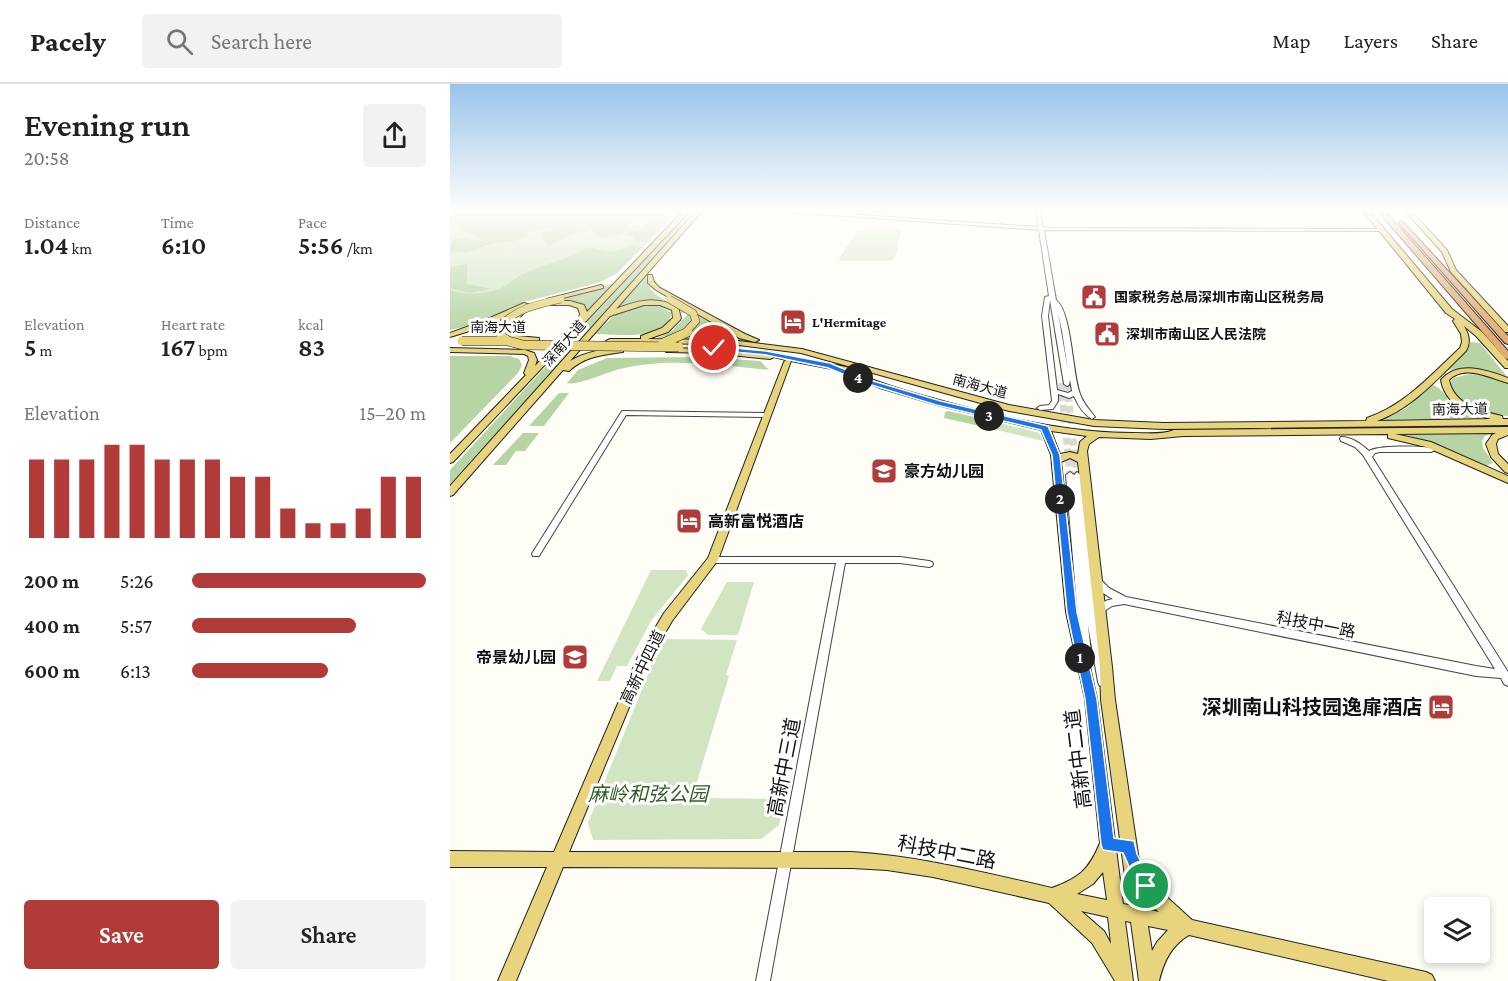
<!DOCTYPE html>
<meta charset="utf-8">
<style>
body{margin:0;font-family:"Crimson Pro","Noto Sans SC",serif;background:#f2f2f2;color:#222;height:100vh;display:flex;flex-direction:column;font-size:22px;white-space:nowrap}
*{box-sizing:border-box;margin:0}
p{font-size:20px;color:#767676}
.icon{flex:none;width:33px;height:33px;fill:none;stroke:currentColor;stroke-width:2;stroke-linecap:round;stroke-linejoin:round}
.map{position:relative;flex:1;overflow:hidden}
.panel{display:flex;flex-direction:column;background:#fff;width:450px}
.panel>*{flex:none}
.fabs{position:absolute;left:974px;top:813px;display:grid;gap:12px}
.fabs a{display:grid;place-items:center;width:66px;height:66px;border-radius:6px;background:#fff;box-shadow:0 3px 9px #0003;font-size:30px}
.pin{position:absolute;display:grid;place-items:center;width:51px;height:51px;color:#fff;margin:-26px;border:3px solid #fff;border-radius:50%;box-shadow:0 2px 6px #0007}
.km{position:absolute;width:30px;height:30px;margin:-15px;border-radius:50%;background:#222;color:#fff;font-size:16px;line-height:30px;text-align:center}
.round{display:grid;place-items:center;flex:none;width:63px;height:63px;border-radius:6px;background:#f2f2f2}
.head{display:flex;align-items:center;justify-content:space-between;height:102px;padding:0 24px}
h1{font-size:33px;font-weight:600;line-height:45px}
.metrics{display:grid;grid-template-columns:repeat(3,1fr);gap:9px;height:102px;padding:6px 24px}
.metrics div{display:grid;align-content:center}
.metrics b{font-size:26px;font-weight:600}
.metrics small{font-size:16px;font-weight:400}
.metrics p{font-size:16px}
.chart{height:168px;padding:12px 24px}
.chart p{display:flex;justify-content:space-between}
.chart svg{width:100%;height:108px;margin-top:6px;stroke:#b03b39;stroke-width:6}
.action{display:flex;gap:12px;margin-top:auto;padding:12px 24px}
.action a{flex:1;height:69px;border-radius:6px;background:#b03b39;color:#fff;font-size:24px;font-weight:600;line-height:69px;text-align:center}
.action a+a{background:#f2f2f2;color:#222}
ul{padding:0 24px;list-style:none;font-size:20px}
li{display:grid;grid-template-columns:96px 72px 1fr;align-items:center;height:45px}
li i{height:15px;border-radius:8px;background:#b03b39}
header{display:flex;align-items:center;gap:36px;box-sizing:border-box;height:84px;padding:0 30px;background:#fff;border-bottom:2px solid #e0e0e0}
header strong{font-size:28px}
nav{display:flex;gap:33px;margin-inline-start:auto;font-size:21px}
.search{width:420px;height:54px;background:#f2f2f2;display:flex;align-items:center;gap:15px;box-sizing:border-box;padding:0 21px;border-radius:6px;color:#767676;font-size:22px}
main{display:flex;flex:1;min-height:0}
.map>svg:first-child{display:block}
</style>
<header>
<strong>Pacely</strong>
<div class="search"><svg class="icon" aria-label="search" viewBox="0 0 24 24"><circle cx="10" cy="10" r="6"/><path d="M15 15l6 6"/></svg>Search here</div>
<nav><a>Map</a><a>Layers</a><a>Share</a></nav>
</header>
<main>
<section class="panel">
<div class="head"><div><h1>Evening run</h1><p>20:58</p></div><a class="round"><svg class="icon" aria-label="share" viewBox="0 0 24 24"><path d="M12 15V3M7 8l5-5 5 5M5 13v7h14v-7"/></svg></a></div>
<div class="metrics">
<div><p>Distance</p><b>1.04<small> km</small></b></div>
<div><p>Time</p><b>6:10</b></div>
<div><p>Pace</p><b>5:56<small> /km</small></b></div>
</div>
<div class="metrics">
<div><p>Elevation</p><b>5<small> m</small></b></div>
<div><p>Heart rate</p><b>167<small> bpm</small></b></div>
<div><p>kcal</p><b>83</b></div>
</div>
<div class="chart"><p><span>Elevation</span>15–20 m</p>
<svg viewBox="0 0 160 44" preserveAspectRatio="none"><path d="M5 44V12M15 44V12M25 44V12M35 44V6M45 44V6M55 44V12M65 44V12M75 44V12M85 44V19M95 44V19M105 44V32M115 44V38M125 44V38M135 44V32M145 44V19M155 44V19"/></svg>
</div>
<ul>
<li><b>200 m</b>5:26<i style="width:100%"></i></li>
<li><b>400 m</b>5:57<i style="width:70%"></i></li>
<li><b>600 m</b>6:13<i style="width:58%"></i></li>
</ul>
<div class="action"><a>Save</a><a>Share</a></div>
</section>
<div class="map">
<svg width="1058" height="897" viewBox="0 0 1058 897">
<rect width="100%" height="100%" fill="#fefdf6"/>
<path fill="#d2e5c2" d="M55,127h153l8,1 6,5 -56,57 -19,9 -70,18 -52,23 -25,6v-117z
M407,147h44l-6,27 -6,3h-47l-3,-2z
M546,338l43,11 4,8 -50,-12z
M201,486h35l2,5 -37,46 -24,45h-10l-7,15h-13z
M277,498h27l-16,53h-30l-7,-6z
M216,555l71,1 -11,35 3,1 -37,122 93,1 -6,26 -18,14 -168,1 -5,-17 67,-166z"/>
<path fill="#b6d4a4" d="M55,127h153l8,1 6,5 -24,25 -12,-1 -3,-5 -7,-1 4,-4h9l11,-11h-15l-11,10 3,1c-7,6 -21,7 -31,6l-2,-6 -14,-8 -12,-3 23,11 -16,2 -26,12 -6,-5 -2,-6 3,-3 9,-1 -1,-2 -22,3 -3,1 1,4 -13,5 -21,2 -27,9h-17v-10c14,-8 22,-1 36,-1 -13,-3 -22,-13 -36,-15v-13z
M241,127h3l-108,124 -10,-1z
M181,162l12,1 -27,27 -19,9 -70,18 -52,23 -25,6v-40c17,6 43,5 58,-6 8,-6 14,-10 24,-14 19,-8 38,-11 55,-23l24,5z
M17,180v20l24,5 -22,4 -19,-5v-21z
M198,187c-8,22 22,31 38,40l-4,3c-9,-23 -50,-14 -66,-6z
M163,199l-27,29 -3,-5 -34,-5 39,-9z
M192,221h17l12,8 -1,7c-18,21 -50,14 -75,14l24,-23z
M239,229c27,4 49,25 75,31l-47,-5 -60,-1 14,-6z
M1020,258l10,1 28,35 -28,-9 -34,1 21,-21z
M112,265h11l-123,135v-14z
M0,272h60l9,3 3,6 -4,8 -68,70z
M252,273l58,4 9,9c-49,-5 -101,-13 -149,-1 -13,3 -42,17 -53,14l11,-13 29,-12z
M1020,290l24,4 14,6v32c-20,-1 -55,-10 -58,-33l3,-5z
M980,300c11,2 17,15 26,21 8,6 17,9 26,13l-100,2 25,-12z
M109,309h10l-25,33h-15z
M498,327l48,11 -3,7 -49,-11 1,-6z
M73,349h16l-14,18h-9l-10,14h-13z
M1042,349l-7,3 -3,5 1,7 10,15 -7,3 -46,-21 -37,-11z"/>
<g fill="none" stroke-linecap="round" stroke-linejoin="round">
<path stroke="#dadad4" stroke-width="7" stroke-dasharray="7 4" stroke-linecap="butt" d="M611,299l9,92
M617,300l10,91"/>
<defs>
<path id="minor" d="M277,127l105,2 206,14 -2,-16h4l3,16 5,1 333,1 2,1 -2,1 -337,-1 12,70c16,12 16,73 24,94 3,9 9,15 15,23l-3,2c-9,-5 -14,-14 -18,-23l-5,2 -11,-4v7l-5,8 -13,1 -3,-2 3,-2 9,-1 3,-4 -10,-85 3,-19 4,-1 -10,-66 -207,-15zM600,216l14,84 3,2 2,-1 1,-5 2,11 -4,2 -11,-3 -9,-74zM608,229l4,18 6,40z
M172,327l146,2 3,2 -3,2 -142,-2 -87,141h-6l-1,-2 1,-2z
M891,353c11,0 20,7 28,14 9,-6 52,-5 65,-3l1,2 -4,2h-51l-5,1 -3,4 136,215v14l-4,-2 -3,-6 -25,-2 -352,-72 -12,2 -12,8 -3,-1 -2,-3c3,-6 11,-10 18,-11 -9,-5 -16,-9 -20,-17l1,-3 3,-1 3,1 9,9 17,9 350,69 19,3 -132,-214 -8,-8 -14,-6 -1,-2z
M620,388l4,3 3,-3 4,3 14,135 13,72 -1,3 -4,2 -4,-2 -1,-3 -10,-57 3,29 -2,3 -3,1 -3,-1 -2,-3 -15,-179z
M263,473h187l29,4 3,1 1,2 -1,2 -3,1 -29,-4h-55l-75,418h-14l80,-418h-123l-3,-1 -1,-2 1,-2z"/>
<path id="major" d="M233,127h7l-237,251 -3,1v-9l76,-79 -2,-2 5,-13 -1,-4 -4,-2 -74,-2v-4l75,2 9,3 3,7 -2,6 42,-44 3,-8 -2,-6 -9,-3h-18v-4h19l14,4 3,7z
M246,127h6l-86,98c21,-9 41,-13 62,-2l3,11 -1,2 -12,12 -20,7 83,1 71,9 207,56 85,15 70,3 202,-2 1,-3c38,-13 64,-43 93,-70l2,-6 -1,-8 -8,-13 2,-2 -9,-6 -83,-102h6l83,98 30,23 26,29v7h-3l-29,-32 -12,-10c5,9 7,16 2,25 -27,26 -53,57 -89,70l114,-2c-22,-6 -46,-14 -50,-39 17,-20 46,-10 67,-2v5c-18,-5 -43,-19 -59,-3 5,25 32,31 53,36l1,3h5v6l-344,4 -70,-3 -85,-15 -208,-58 -70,-9 -124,-1 -1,-2 4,-2h31v-3l21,-8 11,-10 -1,-8 -12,-5h-16l-34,11 -40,45c15,-9 32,-12 50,-13h3v4c-21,3 -38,4 -54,19l-6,-1 -110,125 -3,1v-10z
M955,127h6l36,39 9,20 52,56v6h-3l-54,-60 -9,-20z
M198,191h4l2,7 6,6 85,46 14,6 -4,2 -16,-4 -83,-48 -8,-7z
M151,201l2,1v2l-52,13 -4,-2z
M74,219l7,2 -42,20 -39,12v-4l33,-12z
M66,228l7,2 -11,11 1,8 5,3 21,2v4l-23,-2 -10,-4 -2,-12z
M216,264l45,1 48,5 4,-3 88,17v3c37,16 76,26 114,36 55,14 111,26 168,26 13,0 29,2 41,-3l334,-3v8l-10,4 -2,5 2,10 10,10v9l-3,-1 -14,-15 -5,-13 6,-9 4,-2 -101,1 36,8 77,34v7l-82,-36 -38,-9v-4l-205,2 -32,3 -52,-2 -10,7 -2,7 25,216 3,33 24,161 20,29 33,30 234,52 6,3 3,6h-47l-199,-46c-18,11 -25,26 -30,46h-20l-8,-59 -6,-1 8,60h-18l-23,-38 -43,-40 -116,-26 -46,-7 -35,-2 -289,-1 -47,114h-18l49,-114h-97v-16l104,1 84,-195 26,-44 44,-55 76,-196 2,-2 -12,-3 -4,2 -59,-6 -42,-1h-3zM341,277l46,9 43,18 57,17 104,25 10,25 15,157 19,87 15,144c-11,27 -21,35 -48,45 -67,-15 -132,-32 -200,-36h-283l78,-188 25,-43 46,-61zM601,347l36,5 -7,6 -2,12 -8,-2 -10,2zM620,374l8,4 22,205 1,33 28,205 -6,-1 -26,-205 -19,-87 -17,-150zM653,788l4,28 -30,-6 16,-10zM694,812l3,6 12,10 -13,-3zM631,827l27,6 3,27 -7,-13zM698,842l20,4 -11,12 -5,9z"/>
<path id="highway" d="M928,127h7l123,140v8l-3,-1z
M952,137l106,115v8l-3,-1 -105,-119 -1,-1z"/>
</defs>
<use href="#minor" stroke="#444" stroke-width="2"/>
<use href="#major" stroke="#222" stroke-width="2"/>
<use href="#highway" stroke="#222" stroke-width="2"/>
<use href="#minor" fill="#fff" fill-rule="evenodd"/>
<use href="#major" fill="#e7d47c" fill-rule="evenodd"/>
<use href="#highway" fill="#e2ab6f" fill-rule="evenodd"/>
<defs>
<path id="major-bridge-far1" d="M219,215l24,14 3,8 -11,12
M51,249v-8c17,-17 38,-21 60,-26"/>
<path id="major-bridge" d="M51,248v4l7,5 15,4 156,2
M12,257h46
M213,259l25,-11"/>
</defs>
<use href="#major-bridge-far1" stroke="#222" stroke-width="8" stroke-linecap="butt"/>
<use href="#major-bridge" stroke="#222" stroke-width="10" stroke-linecap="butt"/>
<use href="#major-bridge-far1" stroke="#e7d47c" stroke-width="7"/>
<use href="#major-bridge" stroke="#e7d47c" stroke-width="9"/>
</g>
<linearGradient id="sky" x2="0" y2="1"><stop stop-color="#98c4eb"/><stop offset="0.5" stop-color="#fffefb"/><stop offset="1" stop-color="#fffefb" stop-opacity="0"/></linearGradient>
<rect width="1058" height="253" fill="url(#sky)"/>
<path fill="#1a73e8" stroke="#fff" stroke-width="1.5" d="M261,262l55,5 64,12 40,17 71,21 107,25 12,29 17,157 20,87 17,139 20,3 3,13 16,32 -2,5 -5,2 -6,-2 -17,-38 -20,-3 -2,-5 -16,-146 -18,-87 -15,-157 -11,-25 -105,-25 -71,-22 -37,-15 -62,-13 -52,-5z"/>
<defs>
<symbol id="civic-square" viewBox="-11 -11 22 22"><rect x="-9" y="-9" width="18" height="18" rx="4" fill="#b03b39" stroke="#fff"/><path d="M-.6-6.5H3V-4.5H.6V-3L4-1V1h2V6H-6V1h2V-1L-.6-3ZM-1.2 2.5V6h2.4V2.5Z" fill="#fff"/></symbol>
<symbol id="hotel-square" viewBox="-11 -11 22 22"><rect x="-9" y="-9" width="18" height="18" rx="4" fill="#b03b39" stroke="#fff"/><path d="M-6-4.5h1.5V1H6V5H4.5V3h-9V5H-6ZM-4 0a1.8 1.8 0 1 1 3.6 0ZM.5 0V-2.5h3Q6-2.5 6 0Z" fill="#fff"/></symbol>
<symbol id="school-square" viewBox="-11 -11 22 22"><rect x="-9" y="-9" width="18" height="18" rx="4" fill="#b03b39" stroke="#fff"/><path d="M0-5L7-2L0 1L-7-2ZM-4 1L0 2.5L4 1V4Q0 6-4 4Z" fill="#fff"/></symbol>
</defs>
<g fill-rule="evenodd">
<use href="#civic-square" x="629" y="198" width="30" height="30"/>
<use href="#hotel-square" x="328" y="223" width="30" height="30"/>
<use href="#civic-square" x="642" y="235" width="30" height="30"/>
<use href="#school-square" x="419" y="372" width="30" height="30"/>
<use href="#hotel-square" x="224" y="422" width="30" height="30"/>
<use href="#school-square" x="110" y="558" width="30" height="30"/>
<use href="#hotel-square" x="976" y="608" width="30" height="30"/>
</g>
<g text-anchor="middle" stroke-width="6" stroke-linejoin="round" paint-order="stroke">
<g font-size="14" font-weight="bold" fill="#111" stroke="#fff" text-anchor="start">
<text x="664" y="218">国家税务总局深圳市南山区税务局</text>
<text x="362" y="243">L'Hermitage</text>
<text x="676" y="255">深圳市南山区人民法院</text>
</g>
<g font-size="14" fill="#111" stroke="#fff">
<text x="48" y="248">南海大道</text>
<text transform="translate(114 259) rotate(-48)" y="5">深南大道</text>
<text transform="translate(530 302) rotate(15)" y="5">南海大道</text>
<text transform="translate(1010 325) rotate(-1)" y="5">南海大道</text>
</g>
<g font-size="16" font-weight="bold" fill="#111" stroke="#fff" text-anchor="start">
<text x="454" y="393">豪方幼儿园</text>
<text x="258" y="443">高新富悦酒店</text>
<text x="106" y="579" text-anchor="end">帝景幼儿园</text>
</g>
<g font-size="16" fill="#111" stroke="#fff">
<text transform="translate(866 540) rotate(11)" y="6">科技中一路</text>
<text transform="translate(192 583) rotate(-64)" y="6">高新中四道</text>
</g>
<g font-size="20" font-weight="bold" fill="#111" stroke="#fff" text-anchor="end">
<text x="972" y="630">深圳南山科技园逸扉酒店</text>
</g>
<g font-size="20" fill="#111" stroke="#fff">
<text transform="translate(628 675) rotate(-97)" y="7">高新中二道</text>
<text transform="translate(334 683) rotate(-79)" y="7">高新中三道</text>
<text transform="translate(497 768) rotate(11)" y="7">科技中二路</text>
</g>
<g font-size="20" font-style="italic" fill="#316128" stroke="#fff">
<text x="198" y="717">麻岭和弦公园</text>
</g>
</g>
</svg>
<div class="fabs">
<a><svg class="icon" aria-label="layers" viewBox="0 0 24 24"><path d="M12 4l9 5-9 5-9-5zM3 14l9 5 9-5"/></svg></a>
</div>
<div class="pin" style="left:696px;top:802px;background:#1e9e55"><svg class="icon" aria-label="arrive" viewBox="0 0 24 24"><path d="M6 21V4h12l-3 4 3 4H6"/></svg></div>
<div class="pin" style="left:264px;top:264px;background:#d93025"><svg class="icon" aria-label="check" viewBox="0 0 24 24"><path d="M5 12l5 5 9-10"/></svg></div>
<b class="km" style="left:630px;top:574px">1</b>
<b class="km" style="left:610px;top:415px">2</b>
<b class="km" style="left:539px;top:332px">3</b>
<b class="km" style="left:408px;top:294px">4</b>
</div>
</main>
